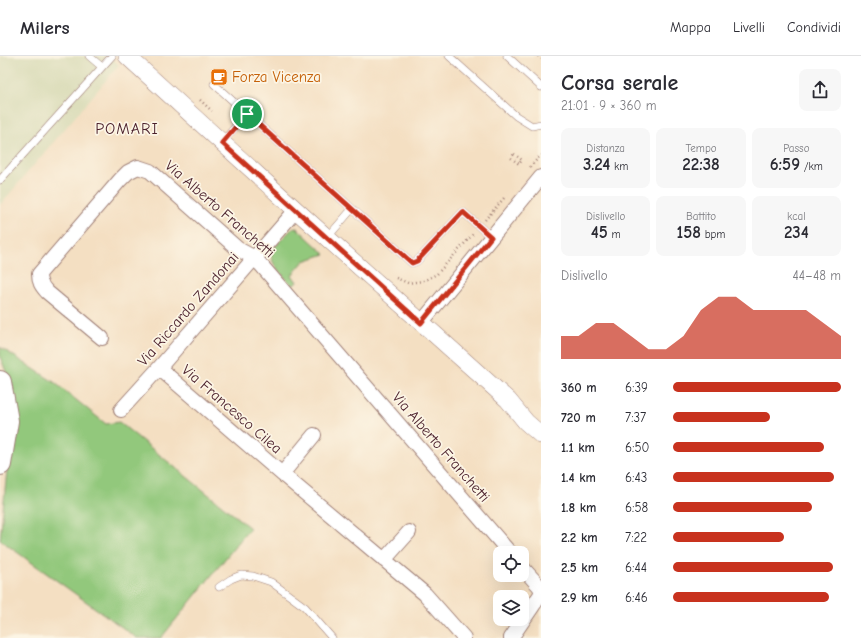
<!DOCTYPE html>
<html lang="it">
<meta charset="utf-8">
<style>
body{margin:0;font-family:"Comic Neue",sans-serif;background:#f7f7f7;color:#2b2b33;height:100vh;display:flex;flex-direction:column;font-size:15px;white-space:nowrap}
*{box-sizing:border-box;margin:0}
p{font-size:13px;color:#7c7c81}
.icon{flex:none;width:22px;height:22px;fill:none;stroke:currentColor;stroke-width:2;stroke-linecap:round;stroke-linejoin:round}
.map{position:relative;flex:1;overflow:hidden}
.panel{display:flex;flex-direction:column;background:#fff;width:320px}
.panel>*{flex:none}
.fabs{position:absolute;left:493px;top:490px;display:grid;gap:8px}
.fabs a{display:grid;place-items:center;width:36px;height:36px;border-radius:8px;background:#fff;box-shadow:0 4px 16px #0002;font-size:20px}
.pin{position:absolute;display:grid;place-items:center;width:34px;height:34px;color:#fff;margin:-17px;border:2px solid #fff;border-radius:50%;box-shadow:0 1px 4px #0007}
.round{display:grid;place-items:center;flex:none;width:42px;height:42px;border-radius:8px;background:#f7f7f7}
.headline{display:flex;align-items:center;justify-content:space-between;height:68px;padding:0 20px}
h1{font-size:22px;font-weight:600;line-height:30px}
.stats{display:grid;grid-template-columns:repeat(3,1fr);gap:6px;height:68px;padding:4px 20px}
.stats div{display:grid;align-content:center;border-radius:8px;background:#f7f7f7;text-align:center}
.stats b{font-size:17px;font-weight:600}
.stats small{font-size:11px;font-weight:400}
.stats p{font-size:11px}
.chart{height:112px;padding:8px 20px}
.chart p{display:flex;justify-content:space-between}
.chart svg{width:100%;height:72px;margin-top:4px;fill:#c8321e;opacity:.7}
ul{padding:0 20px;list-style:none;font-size:13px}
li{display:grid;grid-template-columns:64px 48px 1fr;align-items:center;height:30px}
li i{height:10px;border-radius:5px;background:#c8321e}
header{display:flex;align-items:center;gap:24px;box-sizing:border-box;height:56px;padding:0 20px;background:#fff;border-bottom:1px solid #e1e1e2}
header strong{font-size:19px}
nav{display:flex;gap:22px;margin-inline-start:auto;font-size:14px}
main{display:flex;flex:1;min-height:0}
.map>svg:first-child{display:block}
</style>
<header>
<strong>Milers</strong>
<nav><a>Mappa</a><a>Livelli</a><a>Condividi</a></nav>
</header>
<main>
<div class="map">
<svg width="541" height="582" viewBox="0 0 541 582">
<rect width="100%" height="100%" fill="#fcf5e5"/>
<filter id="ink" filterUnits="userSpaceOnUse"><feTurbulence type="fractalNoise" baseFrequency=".025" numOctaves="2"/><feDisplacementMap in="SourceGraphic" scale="8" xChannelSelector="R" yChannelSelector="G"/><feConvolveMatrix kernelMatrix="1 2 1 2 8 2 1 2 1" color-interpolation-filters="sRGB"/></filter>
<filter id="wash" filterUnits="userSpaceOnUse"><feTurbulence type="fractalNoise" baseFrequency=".012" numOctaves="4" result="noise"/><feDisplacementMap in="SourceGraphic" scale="16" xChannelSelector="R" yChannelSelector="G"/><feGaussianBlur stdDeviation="0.9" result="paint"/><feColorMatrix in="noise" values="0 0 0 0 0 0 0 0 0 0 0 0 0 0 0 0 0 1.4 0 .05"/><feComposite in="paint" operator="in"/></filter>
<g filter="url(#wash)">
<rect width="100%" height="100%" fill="#f4dfc2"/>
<path fill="#dddebc" d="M0,0h106l4,1 9,8 -119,140z"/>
<path fill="#92c87b" stroke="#6e7453" d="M294,171l3,1 28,26 -21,7 -12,14 5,7 -4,4c-7,-8 -27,-24 -20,-36 4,-7 15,-17 21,-23z
M0,291l54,35 52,42 13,-2 131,106 -89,110h-24l-137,-98 13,-131 -5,-32 -5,-13 -3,-7z"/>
</g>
<g filter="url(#ink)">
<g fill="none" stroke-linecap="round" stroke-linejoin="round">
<defs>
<path id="service" d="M89,0l13,11
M449,0l67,60 16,10 9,-2
M507,0l34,31
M214,28l198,179 5,-2 46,-49 28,25
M222,86l25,-28
M0,124l112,-124
M327,182l25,-29
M219,531l12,-8 10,-4 12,1 18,6 34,25 27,31"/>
<path id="minor" d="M421,267l120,-146
M102,282l-55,-46c-5,-6 -8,-9 -8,-18l81,-94 8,-8 10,-5 12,4 88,78 17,9 255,295
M159,312l123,106 143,120 39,44
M121,354l38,-42 137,-158
M282,418l32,-39
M384,504l25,-28
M522,511l18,20 1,4
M511,582l30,-44"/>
<path id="tertiary" d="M127,0l169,154 212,190 18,22 15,13"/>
<path id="trunk" d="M0,326l7,39 -7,43"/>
</defs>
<use href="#service" stroke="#9f7f76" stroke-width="8"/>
<use href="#minor" stroke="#9f7f76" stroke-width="16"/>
<use href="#tertiary" stroke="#9f7f76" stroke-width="18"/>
<use href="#trunk" stroke="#9f7f76" stroke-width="24"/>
<path stroke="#9f7f76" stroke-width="2.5" stroke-dasharray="1 3" stroke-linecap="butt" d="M538,0l3,3
M200,44l12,11
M514,98l8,6 -3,4 -8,-6z
M530,111l11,-12
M485,164l19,-22
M396,222l12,5 15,-2 14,-7 37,-41"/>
<use href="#service" stroke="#fff" stroke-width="7"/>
<use href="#minor" stroke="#fff" stroke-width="14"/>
<use href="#tertiary" stroke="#fff" stroke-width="17"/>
<use href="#trunk" stroke="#fff" stroke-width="22"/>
</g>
</g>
<g fill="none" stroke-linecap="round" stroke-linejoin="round" filter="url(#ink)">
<defs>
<path id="route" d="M247,58l165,149 5,-2 46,-49 28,25 -70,86 -199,-180z"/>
</defs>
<use href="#route" stroke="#fff" stroke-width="8"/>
<use href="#route" stroke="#c8321e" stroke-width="5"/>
</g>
<defs>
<symbol id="cafe-square" viewBox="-11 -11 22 22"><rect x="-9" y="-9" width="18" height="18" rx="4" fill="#e8710a" stroke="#fcf5e5"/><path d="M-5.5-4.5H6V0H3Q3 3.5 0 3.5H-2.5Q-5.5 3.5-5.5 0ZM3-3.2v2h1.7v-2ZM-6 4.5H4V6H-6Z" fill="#fff"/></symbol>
</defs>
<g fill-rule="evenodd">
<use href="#cafe-square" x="209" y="11" width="20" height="20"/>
</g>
<g text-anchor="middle" stroke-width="3.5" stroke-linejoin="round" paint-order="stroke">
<g font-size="15" fill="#c56008" stroke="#fcf5e5" text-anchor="start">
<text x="232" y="26">Forza Vicenza</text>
</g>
<g font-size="15" fill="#4a1f2b" stroke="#fcf5e5">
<text transform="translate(220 153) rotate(41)" y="5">Via Alberto Franchetti</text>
<text transform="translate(188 253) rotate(-49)" y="5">Via Riccardo Zandonai</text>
<text transform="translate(232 353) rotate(41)" y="5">Via Francesco Cilea</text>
<text transform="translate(441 391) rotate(49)" y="5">Via Alberto Franchetti</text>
</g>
<g font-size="16" letter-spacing="1" fill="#4a1f2b" stroke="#fcf5e5">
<text x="127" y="78">POMARI</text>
</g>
</g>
</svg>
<div class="fabs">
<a><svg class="icon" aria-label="locate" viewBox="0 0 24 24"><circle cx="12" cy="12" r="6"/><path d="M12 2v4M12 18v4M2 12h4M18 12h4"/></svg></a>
<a><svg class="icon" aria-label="layers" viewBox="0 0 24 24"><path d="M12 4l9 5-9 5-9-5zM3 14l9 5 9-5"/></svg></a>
</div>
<div class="pin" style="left:247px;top:58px;background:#1e9e55"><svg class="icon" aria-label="arrive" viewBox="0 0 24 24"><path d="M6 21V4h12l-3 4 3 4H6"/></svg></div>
</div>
<section class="panel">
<div class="headline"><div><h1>Corsa serale</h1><p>21:01 · 9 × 360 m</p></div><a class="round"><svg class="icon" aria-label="share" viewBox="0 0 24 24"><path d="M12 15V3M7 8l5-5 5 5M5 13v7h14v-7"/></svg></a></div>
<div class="stats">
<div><p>Distanza</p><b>3.24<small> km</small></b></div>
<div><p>Tempo</p><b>22:38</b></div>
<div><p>Passo</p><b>6:59<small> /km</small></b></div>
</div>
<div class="stats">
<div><p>Dislivello</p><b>45<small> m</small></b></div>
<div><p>Battito</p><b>158<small> bpm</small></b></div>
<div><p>kcal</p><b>234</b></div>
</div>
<div class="chart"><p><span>Dislivello</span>44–48 m</p>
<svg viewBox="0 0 160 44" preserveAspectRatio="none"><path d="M0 44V30L10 30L20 22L30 22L40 30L50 38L60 38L70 30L80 14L90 6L100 6L110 14L120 14L130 14L140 14L150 22L160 30V44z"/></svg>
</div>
<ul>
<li><b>360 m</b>6:39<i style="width:100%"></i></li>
<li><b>720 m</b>7:37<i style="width:58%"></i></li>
<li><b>1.1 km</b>6:50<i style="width:90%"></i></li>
<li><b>1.4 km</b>6:43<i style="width:96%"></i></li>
<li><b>1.8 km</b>6:58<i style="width:83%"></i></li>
<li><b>2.2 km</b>7:22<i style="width:66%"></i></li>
<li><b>2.5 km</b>6:44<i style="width:95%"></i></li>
<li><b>2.9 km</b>6:46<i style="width:93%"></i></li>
</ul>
</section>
</main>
